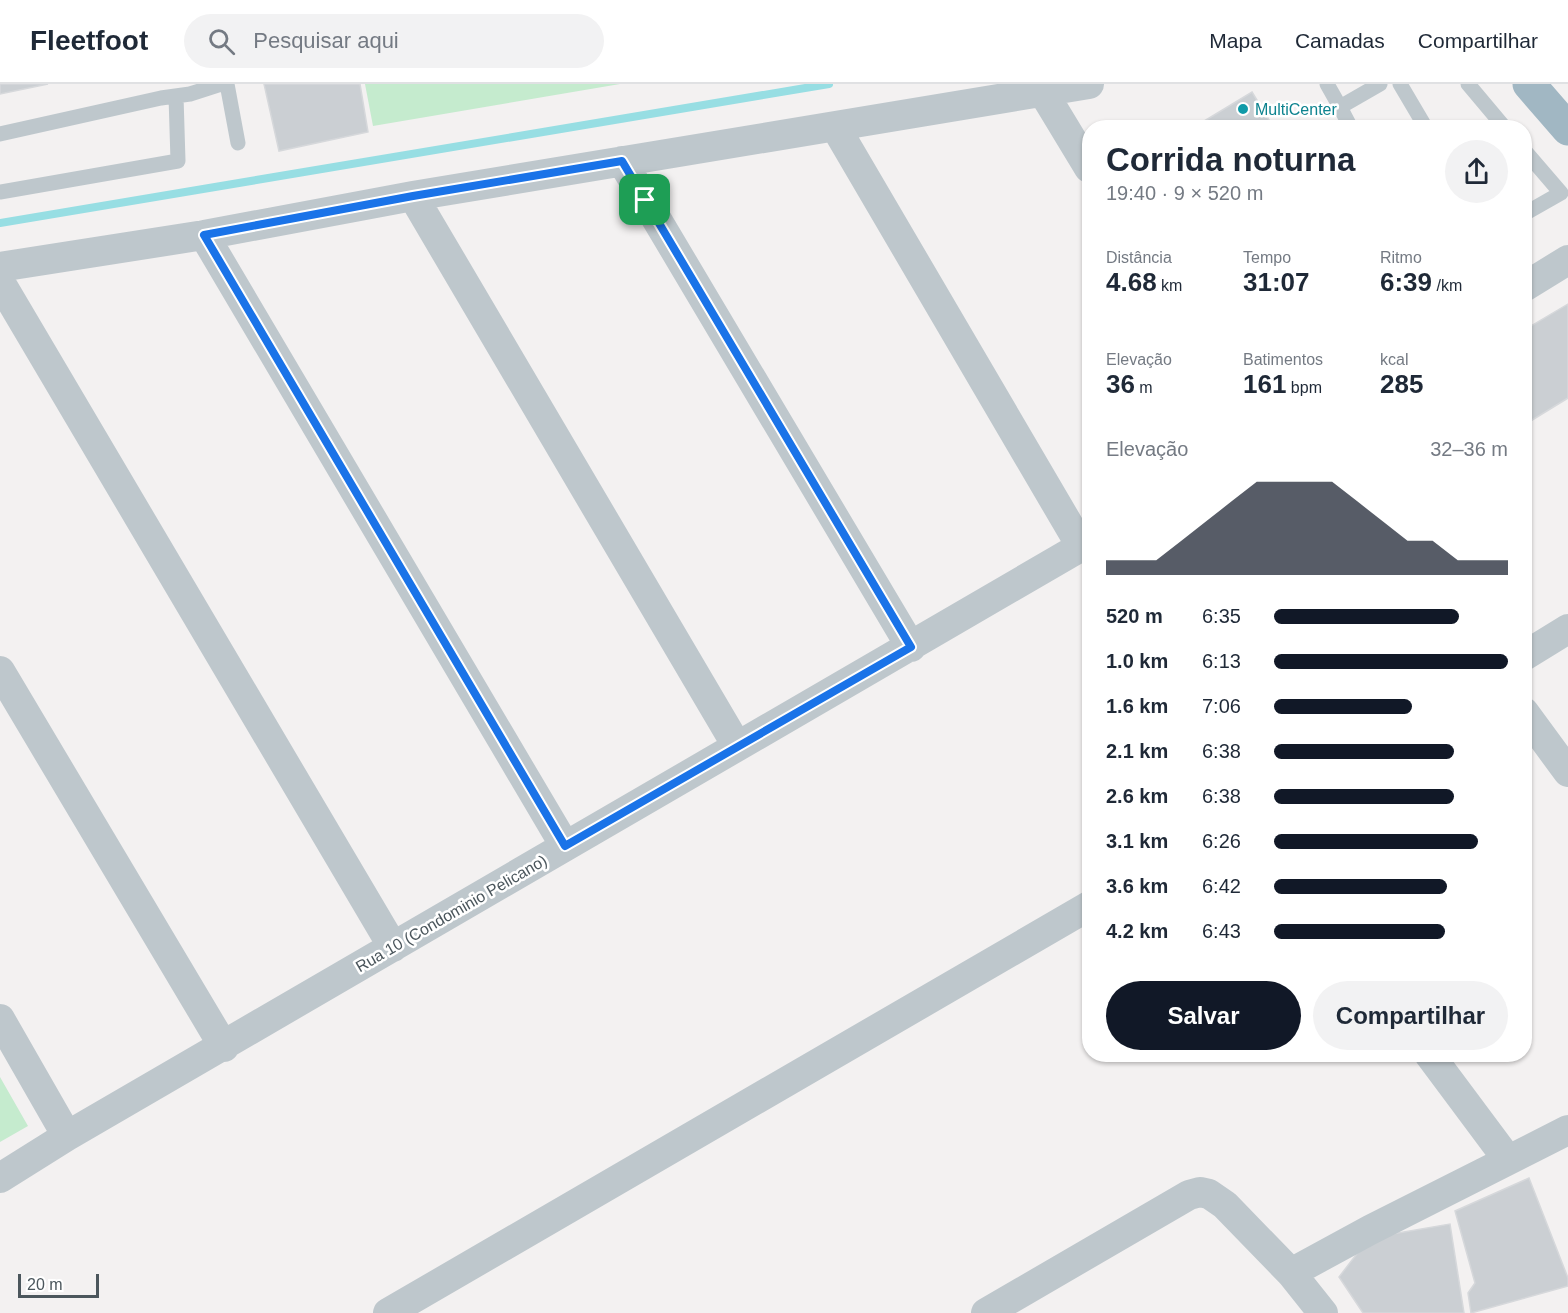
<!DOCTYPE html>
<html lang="pt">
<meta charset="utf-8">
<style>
body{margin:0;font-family:Helvetica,sans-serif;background:#f2f2f3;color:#1f2937;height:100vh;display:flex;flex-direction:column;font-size:22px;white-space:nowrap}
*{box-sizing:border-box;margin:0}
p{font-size:20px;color:#747a83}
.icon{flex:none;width:33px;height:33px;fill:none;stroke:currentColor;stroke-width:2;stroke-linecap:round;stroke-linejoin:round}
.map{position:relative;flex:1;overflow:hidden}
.details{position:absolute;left:1082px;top:36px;width:450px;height:942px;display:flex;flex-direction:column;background:#fff;border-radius:24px;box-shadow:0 2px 4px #0004}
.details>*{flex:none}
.scale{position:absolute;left:18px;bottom:15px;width:81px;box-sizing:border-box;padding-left:6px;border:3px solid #4b565c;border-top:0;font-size:16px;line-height:21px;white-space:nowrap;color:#4b565c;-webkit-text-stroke:4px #fff;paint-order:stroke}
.pin{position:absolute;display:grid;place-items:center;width:51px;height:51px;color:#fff;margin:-26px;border-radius:12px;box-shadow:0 3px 9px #0006}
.round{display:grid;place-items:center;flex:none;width:63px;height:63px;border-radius:32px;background:#f2f2f3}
.summary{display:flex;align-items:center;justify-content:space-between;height:102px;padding:0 24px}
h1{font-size:33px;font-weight:700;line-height:45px}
.metrics{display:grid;grid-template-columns:repeat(3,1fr);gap:9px;height:102px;padding:6px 24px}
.metrics div{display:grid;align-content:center}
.metrics b{font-size:26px;font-weight:700}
.metrics small{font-size:16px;font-weight:400}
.metrics p{font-size:16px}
.chart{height:168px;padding:12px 24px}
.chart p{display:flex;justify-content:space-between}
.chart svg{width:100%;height:108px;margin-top:6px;fill:#111827;opacity:.7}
.cta{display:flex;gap:12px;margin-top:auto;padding:12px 24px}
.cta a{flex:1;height:69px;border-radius:36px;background:#111827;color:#fff;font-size:24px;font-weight:700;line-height:69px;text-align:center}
.cta a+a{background:#f2f2f3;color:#1f2937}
ul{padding:0 24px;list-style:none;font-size:20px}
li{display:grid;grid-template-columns:96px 72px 1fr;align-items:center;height:45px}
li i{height:15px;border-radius:8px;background:#111827}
header{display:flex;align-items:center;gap:36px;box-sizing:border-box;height:84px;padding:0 30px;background:#fff;border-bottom:2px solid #e0e1e3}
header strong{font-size:28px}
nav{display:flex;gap:33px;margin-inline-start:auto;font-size:21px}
.search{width:420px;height:54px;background:#f2f2f3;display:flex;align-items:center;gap:15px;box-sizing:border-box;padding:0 21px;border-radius:33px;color:#747a83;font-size:22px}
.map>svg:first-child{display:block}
</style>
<header>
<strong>Fleetfoot</strong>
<div class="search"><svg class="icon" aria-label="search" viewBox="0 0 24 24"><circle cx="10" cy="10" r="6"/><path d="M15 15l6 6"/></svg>Pesquisar aqui</div>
<nav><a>Mapa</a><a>Camadas</a><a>Compartilhar</a></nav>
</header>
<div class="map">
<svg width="1568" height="1229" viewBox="0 0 1568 1229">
<rect width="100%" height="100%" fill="#f3f1f1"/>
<path fill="#c5ebce" d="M365,0h255l-247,42z
M0,993l28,49 -28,16z"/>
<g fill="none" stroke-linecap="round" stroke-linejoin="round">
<path stroke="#97dee3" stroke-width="8" d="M0,139l829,-139"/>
</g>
<path fill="#cbcfd3" stroke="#d6d8db" stroke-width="1.5" d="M0,0h48l-48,10z
M264,0h96l8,48 -89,19z
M1252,8l22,36h-76l-2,-2z
M1568,220v94l-44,27v-95z
M1529,1094l39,100v8l-97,27 -3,-20 7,-10 -20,-72z
M1450,1140l14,89h-101l-24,-36 30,-39z"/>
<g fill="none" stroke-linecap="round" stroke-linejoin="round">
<path stroke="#bec7cc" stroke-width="15" d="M227,0l11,59
M1327,0l13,23
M1400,0l26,44
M1468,0l37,44
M1351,44l-11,-21 40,-23
M0,50l161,-36 29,-4 31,-10
M1524,66l37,43 -37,21
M0,108l178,-31 -2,-65"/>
<path stroke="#bec7cc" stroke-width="30" d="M1043,8l46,76
M836,44l245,418
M622,77l289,486
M413,112l324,550
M204,151l361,611
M0,183l204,-32 209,-39 676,-112
M0,198l393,665
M1524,203l44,-27
M1524,572l44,-27
M0,587l224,376
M1524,628l44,60
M0,935l67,117
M1429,970l79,106
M0,1094l67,-42 1022,-594
M1291,1189l79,-43 198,-100
M388,1229l701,-407
M986,1229l203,-118 11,-3 9,2 16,11 66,68 32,40"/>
<path stroke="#a1b7c3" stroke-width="33" d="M1529,0l39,45"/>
</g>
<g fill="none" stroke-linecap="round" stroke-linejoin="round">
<defs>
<path id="route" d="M622,77l289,486 -346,199 -361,-611 209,-39z"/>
</defs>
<use href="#route" stroke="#fff" stroke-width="12"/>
<use href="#route" stroke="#1a73e8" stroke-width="8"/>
</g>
<circle fill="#0f9aa8" stroke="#fff" stroke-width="2" cx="1243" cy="25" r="6"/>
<g text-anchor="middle" stroke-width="5" stroke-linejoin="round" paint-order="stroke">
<g font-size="16" fill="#0d838f" stroke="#fff" text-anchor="start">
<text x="1255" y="31">MultiCenter</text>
</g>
<g font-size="16" fill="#4b565c" stroke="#fff">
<text transform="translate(451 829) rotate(-30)" y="6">Rua 10 (Condominio Pelicano)</text>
</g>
</g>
</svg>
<div class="scale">20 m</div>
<div class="pin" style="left:645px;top:116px;background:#1e9e55"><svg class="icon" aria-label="arrive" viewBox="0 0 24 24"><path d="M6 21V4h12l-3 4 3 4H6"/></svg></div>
<section class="details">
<div class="summary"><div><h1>Corrida noturna</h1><p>19:40 · 9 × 520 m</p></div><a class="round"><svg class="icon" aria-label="share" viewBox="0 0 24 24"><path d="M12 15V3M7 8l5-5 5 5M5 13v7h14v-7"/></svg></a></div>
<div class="metrics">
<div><p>Distância</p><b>4.68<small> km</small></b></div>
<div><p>Tempo</p><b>31:07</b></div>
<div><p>Ritmo</p><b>6:39<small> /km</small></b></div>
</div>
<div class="metrics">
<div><p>Elevação</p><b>36<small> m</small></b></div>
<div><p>Batimentos</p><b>161<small> bpm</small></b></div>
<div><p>kcal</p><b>285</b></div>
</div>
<div class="chart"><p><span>Elevação</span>32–36 m</p>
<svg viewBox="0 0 160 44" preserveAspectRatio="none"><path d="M0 44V38L10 38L20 38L30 30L40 22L50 14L60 6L70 6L80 6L90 6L100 14L110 22L120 30L130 30L140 38L150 38L160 38V44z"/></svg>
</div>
<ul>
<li><b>520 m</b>6:35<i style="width:79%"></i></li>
<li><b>1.0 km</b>6:13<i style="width:100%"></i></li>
<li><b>1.6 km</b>7:06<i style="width:59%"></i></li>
<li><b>2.1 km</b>6:38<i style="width:77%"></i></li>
<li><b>2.6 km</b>6:38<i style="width:77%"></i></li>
<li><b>3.1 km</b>6:26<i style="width:87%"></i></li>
<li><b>3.6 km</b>6:42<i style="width:74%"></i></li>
<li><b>4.2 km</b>6:43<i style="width:73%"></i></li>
</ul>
<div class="cta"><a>Salvar</a><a>Compartilhar</a></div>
</section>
</div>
